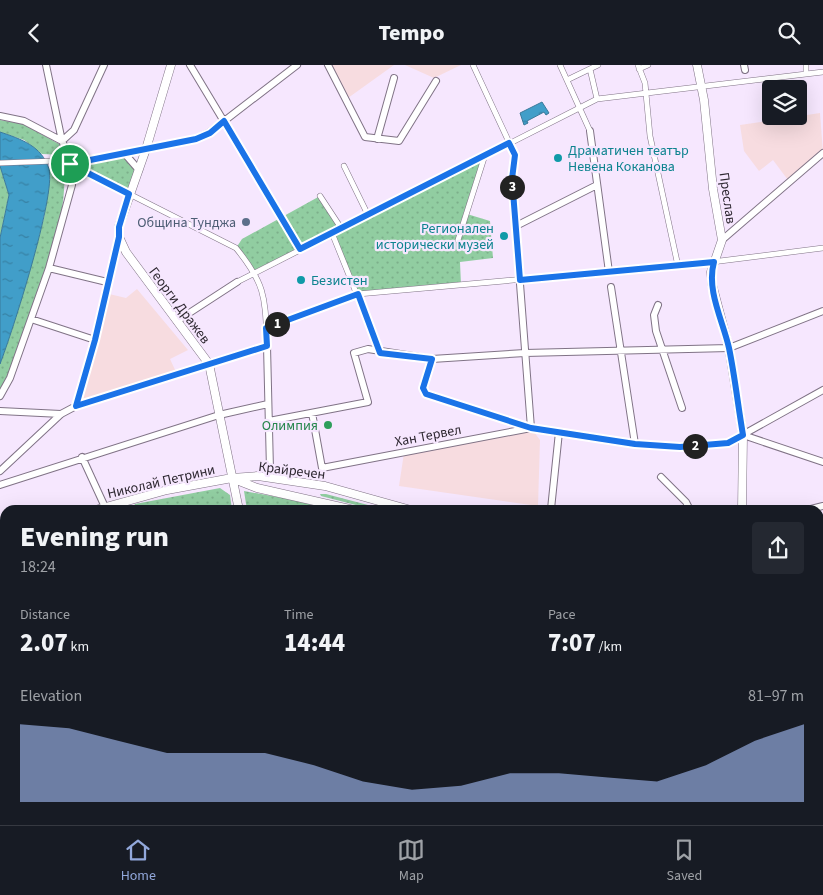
<!DOCTYPE html>
<meta charset="utf-8">
<style>
body{margin:0;font-family:"Source Sans 3",sans-serif;background:#242831;color:#f1f3f6;height:100vh;display:flex;flex-direction:column;font-size:19px;white-space:nowrap}
*{box-sizing:border-box;margin:0}
p{font-size:16px;color:#9ea1a6}
.icon{flex:none;width:28px;height:28px;fill:none;stroke:currentColor;stroke-width:2;stroke-linecap:round;stroke-linejoin:round}
.map{position:relative;flex:1;overflow:hidden}
.panel{position:absolute;left:0px;top:440px;width:824px;height:320px;display:flex;flex-direction:column;background:#171b24;border-radius:15px 15px 0 0;box-shadow:0 5px 20px #0002}
.panel>*{flex:none}
.buttons{position:absolute;left:762px;top:15px;display:grid;gap:10px}
.buttons a{display:grid;place-items:center;width:45px;height:45px;border-radius:5px;background:#171b24;box-shadow:0 5px 20px #0002;font-size:25px}
.pin{position:absolute;display:grid;place-items:center;width:42px;height:42px;color:#fff;margin:-21px;border:2px solid #fff;border-radius:50%;box-shadow:0 1px 5px #0007}
.km{position:absolute;width:25px;height:25px;margin:-12px;border-radius:50%;background:#222;color:#fff;font-size:14px;line-height:25px;text-align:center}
.round{display:grid;place-items:center;flex:none;width:52px;height:52px;border-radius:5px;background:#242831}
.head{display:flex;align-items:center;justify-content:space-between;height:85px;padding:0 20px}
h1{font-size:28px;font-weight:800;line-height:38px}
.metrics{display:grid;grid-template-columns:repeat(3,1fr);gap:8px;height:85px;padding:5px 20px}
.metrics div{display:grid;align-content:center}
.metrics b{font-size:25px;font-weight:800}
.metrics small{font-size:14px;font-weight:400}
.metrics p{font-size:14px}
.chart{height:140px;padding:10px 20px}
.chart p{display:flex;justify-content:space-between}
.chart svg{width:100%;height:90px;margin-top:5px;fill:#92a8db;opacity:.7}
header{display:flex;justify-content:space-between;align-items:center;height:65px;padding:0 20px;background:#171b24;font-size:22px;font-weight:800}
.tabs{display:flex;justify-content:space-around;align-items:center;height:70px;border-top:1px solid #363941;background:#171b24;font-size:14px;color:#9ea1a6}
.tabs a{display:grid;justify-items:center;gap:2px}
.tabs .current{color:#92a8db}
.map>svg:first-child{display:block}
</style>
<header><svg class="icon" aria-label="back" viewBox="0 0 24 24"><path d="M15 5l-7 7 7 7"/></svg>Tempo<svg class="icon" aria-label="search" viewBox="0 0 24 24"><circle cx="10" cy="10" r="6"/><path d="M15 15l6 6"/></svg></header>
<div class="map">
<svg width="823" height="760" viewBox="0 0 823 760">
<defs>
<pattern id="grass-dots" width="8" height="8" patternUnits="userSpaceOnUse" patternTransform="scale(1.25)"><rect width="8" height="8" fill="#91cda1"/><path d="M2 2h.1M6 6h.1" fill="none" stroke="#7db08b" stroke-width="1.8" stroke-linecap="round"/></pattern>
<pattern id="wetland-marsh" width="20" height="14" patternUnits="userSpaceOnUse" patternTransform="scale(1.25)"><rect width="20" height="14" fill="#91cda1"/><path d="M1 5h8M5 5V1M11 12h8M15 12V8" fill="none" stroke="#7db08b"/></pattern>
<pattern id="water-ripples" width="26" height="14" patternUnits="userSpaceOnUse" patternTransform="scale(1.25)"><rect width="26" height="14" fill="#419ec9"/><path d="M2 4q2-2 4 0t4 0M15 11q2-2 4 0t4 0" fill="none" stroke="#3781a4"/></pattern>
</defs>
<rect width="100%" height="100%" fill="#f6e7fe"/>
<path fill="#f7dce0" d="M331,0h63l-46,33z
M405,0h56l-27,13z
M820,48l3,40 -35,27 -15,-20 -14,11 -15,-20 -4,-26z
M137,224l51,61 -18,9 7,15 -101,32 29,-113 21,5z
M531,363l9,12 -2,66 -139,-20 5,-33z
M819,735l4,9v16h-107l-3,-5h106z"/>
<path fill="url(#grass-dots)" d="M0,55l23,4 36,20 5,11 -22,-1 -18,-14 -24,-8z
M125,89l14,16 -10,24 -59,-30z
M485,90l-18,59 23,7 3,37 -33,4 1,23 -103,9 -26,-61 -77,39 -19,-24 6,-9 78,-43 21,32z
M0,101l9,29 -9,43z
M48,103h16c5,63 -35,148 -56,209l-8,13v-26l44,-146 6,-40z
M220,423l10,7 2,15h-100l3,-6z
M244,426l104,19h-101z
M320,429h6l61,16h-12l-54,-14z"/>
<path fill="url(#wetland-marsh)" d="M5,531v53l-5,4v-53z
M819,586l4,1v40l-4,-1z"/>
<path fill="url(#water-ripples)" stroke="#3b7a9b" d="M542,37l7,11 -3,2 -2,-3 -17,9 1,2 -4,2 -4,-12z
M0,67c21,7 42,14 49,37 7,27 -37,164 -49,195v-126l9,-43 -9,-29z"/>
<g fill="none" stroke-linecap="round" stroke-linejoin="round">
<path stroke="#419ec9" stroke-width="12" d="M0,540l5,-4
M819,591l4,1"/>
<defs>
<path id="pedestrian" d="M473,0l42,90 -3,24
M560,0l30,66
M638,0l7,18 5,53 28,130
M806,0v9
M590,4l7,30
M639,4l9,-4
M567,15l31,-15
M0,98l55,-2 15,3 166,84c31,38 29,51 31,98l-191,60
M344,101l24,49
M320,131l21,32
M282,153l18,31
M332,168l48,119
M458,175l27,-85
M237,217l360,-183 226,-27
M266,263l92,-34 346,-31 119,-15"/>
<path id="minor" d="M46,0l16,76
M190,0l92,153
M328,0l37,72 34,4 37,-60
M744,0l1,5
M0,51l24,5 38,20 6,13 4,31 -23,83 -39,110 -10,18
M590,66l19,141
M377,74l17,-61
M62,76l12,-11 30,-65
M125,89l14,16
M70,99l126,-25 14,-7 87,-67
M516,161l81,-41
M722,175l101,-87
M49,203l58,14
M611,222l24,157
M658,240l-4,10 2,16 26,77
M31,254l64,21
M177,256l60,-39
M267,281l3,124
M432,294l-9,29 3,6 105,34 -19,-249
M0,346l61,3
M312,348l10,55 209,-40 104,16 45,3 48,-4 95,-53
M269,356l99,-19 -14,-49 14,-4 64,10 93,-6 204,-5 94,-37
M743,370l80,27
M82,392l23,50
M0,406l61,-57 15,-8 19,-66 24,-103
M661,412l25,25 4,8
M0,420l219,-70 49,-11
M556,445l-5,-1 8,-77
M807,445l16,-4
M819,486l4,-1
M0,607l5,-7
M819,645l4,1
M0,709l5,3
M0,753l5,-10
M77,755l2,5
M155,755l7,5
M451,755l1,5
M561,755v5
M608,755l3,5
M227,760l1,-5
M523,760v-5
M574,760l11,-5"/>
<path id="tertiary" d="M171,0l-25,84 -27,77v11l7,15 83,112 30,146
M697,0l7,35 9,89 9,51 -11,32 1,12 17,64 14,87 -1,75
M234,414l23,9 97,22
M95,445l72,-20 65,-12 26,-2 67,10 86,24
M0,490l5,-3
M819,545h4
M819,558l4,1
M345,758l12,-3
M183,760l3,-5"/>
</defs>
<use href="#pedestrian" stroke="#807386" stroke-width="6"/>
<use href="#minor" stroke="#807386" stroke-width="8"/>
<use href="#tertiary" stroke="#807386" stroke-width="9"/>
<use href="#pedestrian" stroke="#fff" stroke-width="5"/>
<use href="#minor" stroke="#fff" stroke-width="6"/>
<use href="#tertiary" stroke="#fff" stroke-width="8"/>
</g>
<g fill="none" stroke-linecap="round" stroke-linejoin="round">
<defs>
<path id="route" d="M224,56l76,128 209,-106 6,12 -3,24 8,101 194,-18c-8,28 9,59 15,86 6,29 9,58 14,87l-15,8 -48,4 -45,-3 -104,-16 -105,-34 -3,-6 9,-29 -52,-6 -22,-59 -92,34 1,18 -191,60 19,-66 24,-103v-10l10,-33 -59,-30 126,-25 14,-6z"/>
</defs>
<use href="#route" stroke="#fff" stroke-width="10"/>
<use href="#route" stroke="#1a73e8" stroke-width="6"/>
</g>
<g fill="#0f9aa8" stroke="#f6e7fe" stroke-width="2">
<circle cx="558" cy="93" r="5"/>
<circle cx="504" cy="171" r="5"/>
<circle cx="301" cy="215" r="5"/>
</g>
<circle fill="#5c6f8a" stroke="#f6e7fe" stroke-width="2" cx="246" cy="157" r="5"/>
<circle fill="#2e9e5b" stroke="#f6e7fe" stroke-width="2" cx="328" cy="360" r="5"/>
<g text-anchor="middle" stroke-width="4.5" stroke-linejoin="round" paint-order="stroke">
<g font-size="14" fill="#0d838f" stroke="#f6e7fe" text-anchor="start">
<text x="568" y="90">Драматичен театър<tspan x="568" dy="16">Невена Коканова</tspan></text>
<text x="494" y="168" text-anchor="end">Регионален<tspan x="494" dy="16">исторически музей</tspan></text>
<text x="311" y="220">Безистен</text>
</g>
<g font-size="14" fill="#2d2730" stroke="#f6e7fe">
<text transform="translate(728 133) rotate(82)" y="5">Преслав</text>
<text transform="translate(180 240) rotate(53)" y="5">Георги Дражев</text>
<text transform="translate(428 370) rotate(-11)" y="5">Хан Тервел</text>
<text transform="translate(292 405) rotate(7)" y="5">Крайречен</text>
<text transform="translate(161 416) rotate(-13)" y="5">Николай Петрини</text>
</g>
<g font-size="14" fill="#4e5e75" stroke="#f6e7fe" text-anchor="end">
<text x="236" y="162">Община Тунджа</text>
</g>
<g font-size="14" fill="#27864d" stroke="#f6e7fe" text-anchor="end">
<text x="318" y="365">Олимпия</text>
</g>
</g>
</svg>
<div class="buttons">
<a><svg class="icon" aria-label="layers" viewBox="0 0 24 24"><path d="M12 4l9 5-9 5-9-5zM3 14l9 5 9-5"/></svg></a>
</div>
<div class="pin" style="left:70px;top:99px;background:#1e9e55"><svg class="icon" aria-label="arrive" viewBox="0 0 24 24"><path d="M6 21V4h12l-3 4 3 4H6"/></svg></div>
<b class="km" style="left:277px;top:259px">1</b>
<b class="km" style="left:695px;top:381px">2</b>
<b class="km" style="left:512px;top:122px">3</b>
<section class="panel">
<div class="head"><div><h1>Evening run</h1><p>18:24</p></div><a class="round"><svg class="icon" aria-label="share" viewBox="0 0 24 24"><path d="M12 15V3M7 8l5-5 5 5M5 13v7h14v-7"/></svg></a></div>
<div class="metrics">
<div><p>Distance</p><b>2.07<small> km</small></b></div>
<div><p>Time</p><b>14:44</b></div>
<div><p>Pace</p><b>7:07<small> /km</small></b></div>
</div>
<div class="chart"><p><span>Elevation</span>81–97 m</p>
<svg viewBox="0 0 160 44" preserveAspectRatio="none"><path d="M0 44V6L10 8L20 14L30 20L40 20L50 20L60 26L70 34L80 38L90 36L100 30L110 30L120 32L130 34L140 26L150 14L160 6V44z"/></svg>
</div>
</section>
</div>
<nav class="tabs">
<a class="current"><svg class="icon" aria-label="home" viewBox="0 0 24 24"><path d="M3 11l9-7 9 7M6 9v11h12V9"/></svg>Home</a>
<a><svg class="icon" aria-label="map" viewBox="0 0 24 24"><path d="M3 6l6-2 6 2 6-2v14l-6 2-6-2-6 2zM9 4v14M15 6v14"/></svg>Map</a>
<a><svg class="icon" aria-label="saved" viewBox="0 0 24 24"><path d="M7 4h10v16l-5-4-5 4z"/></svg>Saved</a>
</nav>
